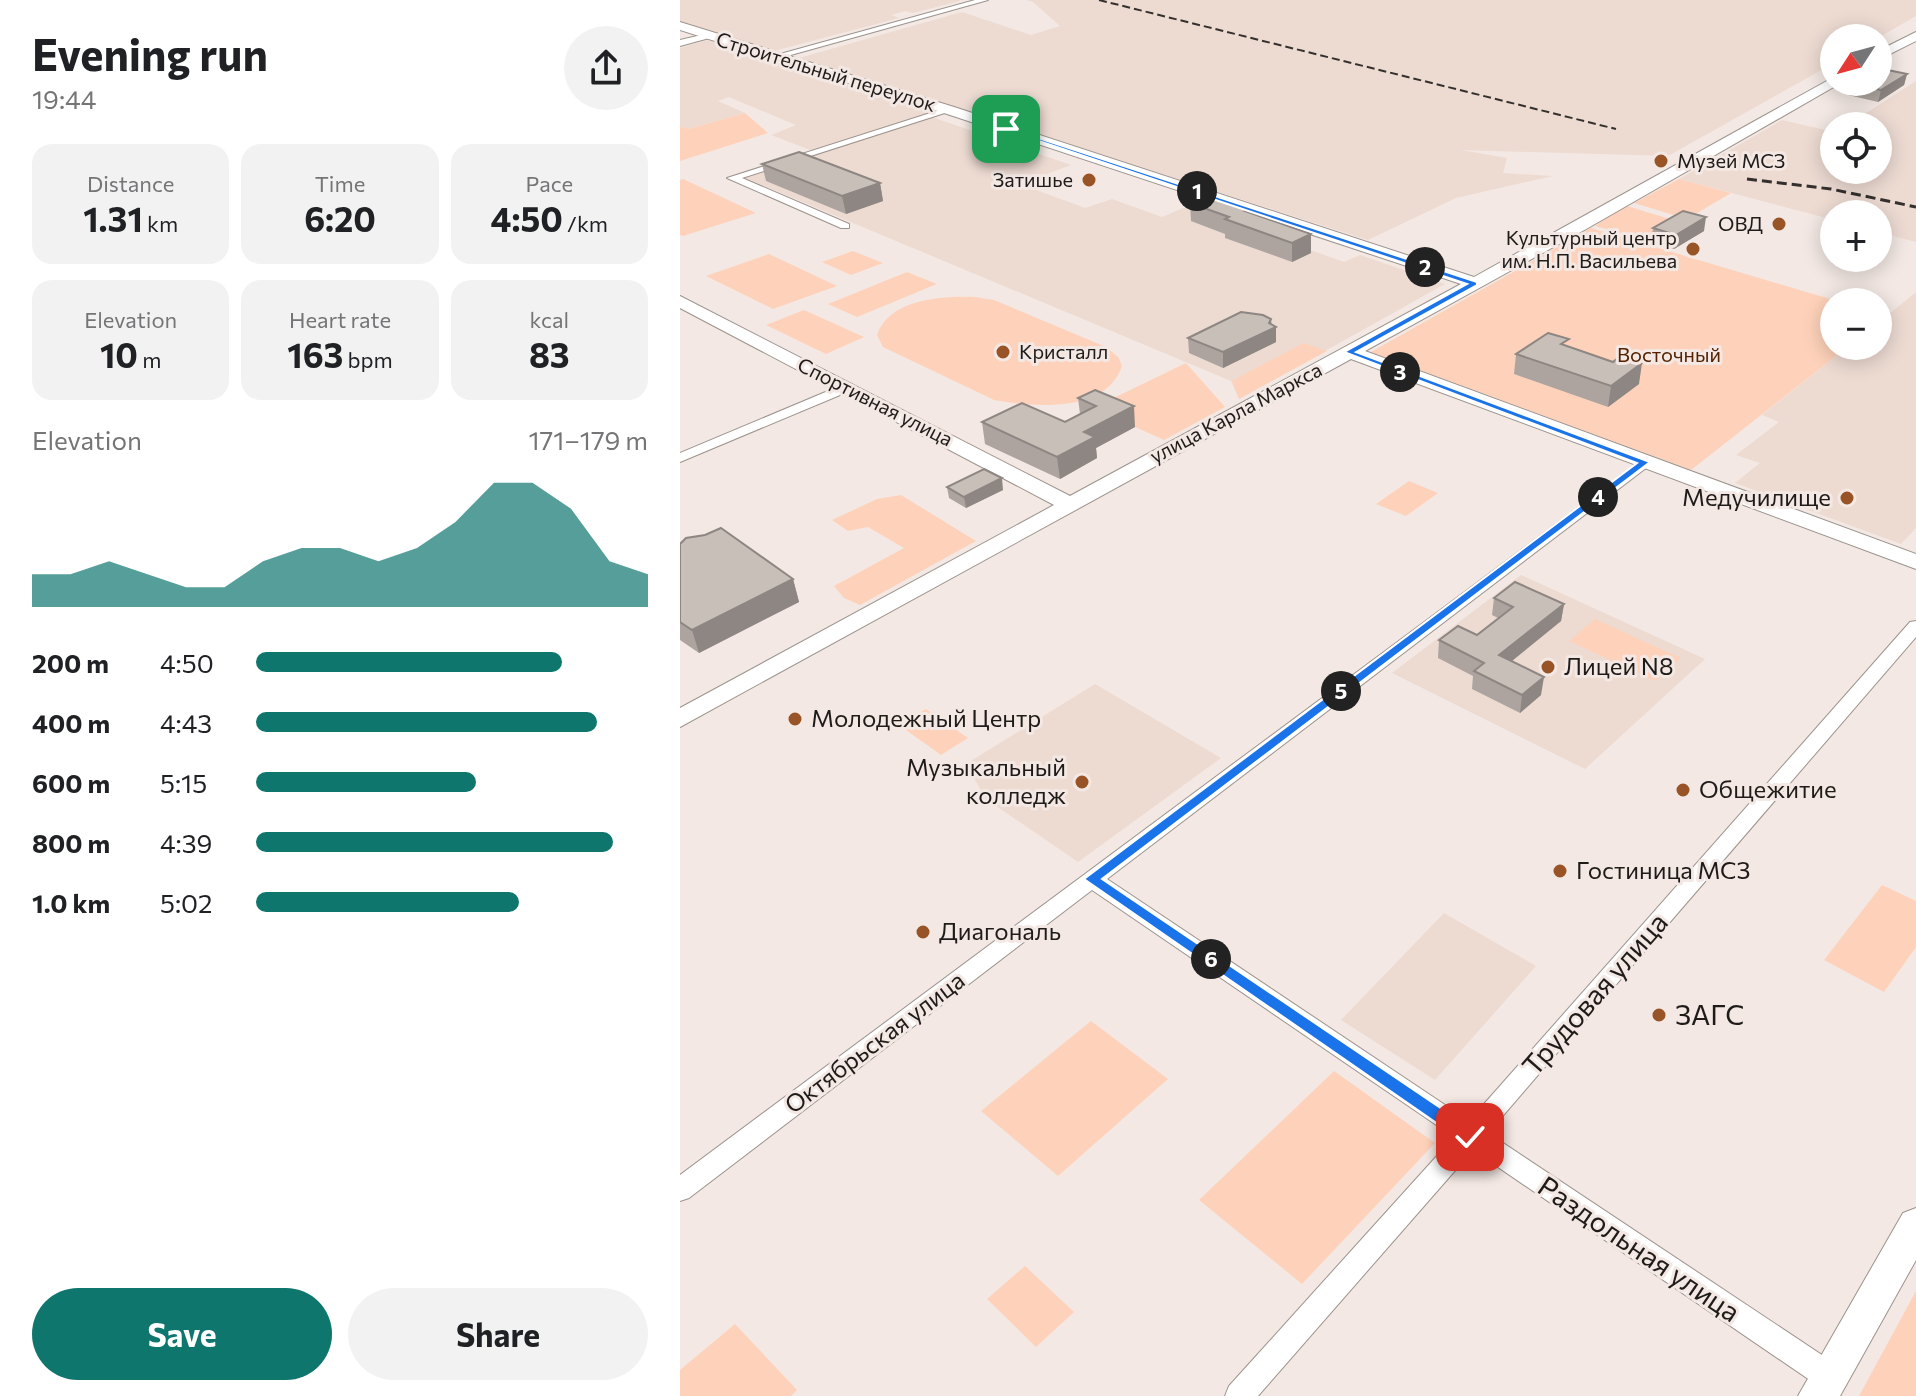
<!DOCTYPE html>
<meta charset="utf-8">
<style>
body{margin:0;font-family:Commissioner,sans-serif;background:#f2f2f2;color:#202124;height:100vh;display:flex;flex-direction:column;font-size:30px;white-space:nowrap}
*{box-sizing:border-box;margin:0}
p{font-size:26px;color:#757577}
.icon{flex:none;width:44px;height:44px;fill:none;stroke:currentColor;stroke-width:2;stroke-linecap:round;stroke-linejoin:round}
.map{position:relative;flex:1;overflow:hidden}
.details{display:flex;flex-direction:column;background:#fff;width:680px}
.details>*{flex:none}
.needle{width:52px;rotate:234deg}
.fabs{position:absolute;left:1140px;top:24px;display:grid;gap:16px}
.fabs a{display:grid;place-items:center;width:72px;height:72px;border-radius:50%;background:#fff;box-shadow:0 4px 20px #0003;font-size:40px}
.pin{position:absolute;display:grid;place-items:center;width:68px;height:68px;color:#fff;margin:-34px;border-radius:16px;box-shadow:0 4px 12px #0006}
.km{position:absolute;width:40px;height:40px;margin:-20px;border-radius:50%;background:#222;color:#fff;font-size:22px;line-height:40px;text-align:center}
.round{display:grid;place-items:center;flex:none;width:84px;height:84px;border-radius:42px;background:#f2f2f2}
.headline{display:flex;align-items:center;justify-content:space-between;height:136px;padding:0 32px}
h1{font-size:44px;font-weight:700;line-height:60px}
.stats{display:grid;grid-template-columns:repeat(3,1fr);gap:12px;height:136px;padding:8px 32px}
.stats div{display:grid;align-content:center;border-radius:20px;background:#f2f2f2;text-align:center}
.stats b{font-size:34px;font-weight:700}
.stats small{font-size:22px;font-weight:400}
.stats p{font-size:22px}
.chart{height:224px;padding:16px 32px}
.chart p{display:flex;justify-content:space-between}
.chart svg{width:100%;height:144px;margin-top:8px;fill:#0f766e;opacity:.7}
.cta{display:flex;gap:16px;margin-top:auto;padding:16px 32px}
.cta a{flex:1;height:92px;border-radius:48px;background:#0f766e;color:#fff;font-size:32px;font-weight:700;line-height:92px;text-align:center}
.cta a+a{background:#f2f2f2;color:#202124}
ul{padding:0 32px;list-style:none;font-size:26px}
li{display:grid;grid-template-columns:128px 96px 1fr;align-items:center;height:60px}
li i{height:20px;border-radius:10px;background:#0f766e}
main{display:flex;flex:1;min-height:0}
.map>svg:first-child{display:block}
</style>
<main>
<section class="details">
<div class="headline"><div><h1>Evening run</h1><p>19:44</p></div><a class="round"><svg class="icon" aria-label="share" viewBox="0 0 24 24"><path d="M12 15V3M7 8l5-5 5 5M5 13v7h14v-7"/></svg></a></div>
<div class="stats">
<div><p>Distance</p><b>1.31<small> km</small></b></div>
<div><p>Time</p><b>6:20</b></div>
<div><p>Pace</p><b>4:50<small> /km</small></b></div>
</div>
<div class="stats">
<div><p>Elevation</p><b>10<small> m</small></b></div>
<div><p>Heart rate</p><b>163<small> bpm</small></b></div>
<div><p>kcal</p><b>83</b></div>
</div>
<div class="chart"><p><span>Elevation</span>171–179 m</p>
<svg viewBox="0 0 160 44" preserveAspectRatio="none"><path d="M0 44V34L10 34L20 30L30 34L40 38L50 38L60 30L70 26L80 26L90 30L100 26L110 18L120 6L130 6L140 14L150 30L160 34V44z"/></svg>
</div>
<ul>
<li><b>200 m</b>4:50<i style="width:78%"></i></li>
<li><b>400 m</b>4:43<i style="width:87%"></i></li>
<li><b>600 m</b>5:15<i style="width:56%"></i></li>
<li><b>800 m</b>4:39<i style="width:91%"></i></li>
<li><b>1.0 km</b>5:02<i style="width:67%"></i></li>
</ul>
<div class="cta"><a>Save</a><a>Share</a></div>
</section>
<div class="map">
<svg width="1236" height="1396" viewBox="0 0 1236 1396">
<rect width="100%" height="100%" fill="#f3e8e3"/>
<path fill="#eddbd2" d="M0,0h279l1,1 -47,12 -8,-2 -14,4 8,3 -125,33 -94,-30z
M346,0h890v16l-38,22h-44v25l-166,93 -207,-6 46,8 -4,15 50,3 -97,22 -88,42 -569,-182 163,-46 69,23 29,-9 -27,-24z
M28,40l109,34 121,38 -125,39 -42,-16 25,-10 -67,-28 -11,4 27,12 -57,16 -8,-3v-78z
M1236,81v161l-38,-10v-18h-44v6l-155,-41 103,-59 52,12v38h44v-44h-32z
M252,117l139,48 -51,19 65,24 27,-9 50,18 26,-11 156,56 16,-7 85,29 -206,115 -8,-18 -488,-204z
M1236,292v236l-15,16 -166,-61 25,-20 -24,-8 43,-33 -17,-7 87,-69h29v-23z
M841,575l184,84 -120,110 -193,-96z
M415,684l126,74 -143,104 -92,-63 -20,-35z
M764,913l92,53 -101,114 -94,-60z"/>
<path fill="#fed2ba" d="M65,113l23,20 -88,28v-35l8,3z
M3,179l73,34 -73,23 -3,-1v-55z
M999,179l52,14 -44,26 -53,-16z
M944,205l52,16 -33,18 -48,-13z
M911,228l249,74h-6v44h15l-158,124 -320,-118z
M173,251l30,12 -32,12 -29,-13z
M89,254l68,32 -64,23 -67,-33z
M227,272l30,12 -80,33 -29,-13z
M295,297l19,3 112,47 12,10 4,9c-16,48 -89,41 -128,34l-111,-53 -6,-12c12,-36 65,-39 98,-38z
M124,310l60,27 -38,17 -60,-29z
M623,343l24,8 -88,48 -7,-18z
M506,363l39,44 -61,33 -71,-32z
M729,481l29,12 -32,23 -30,-12z
M221,495l75,46 -116,64 -16,-7 -10,-12 70,-38 -36,-21 -20,4 -16,-11 45,-21z
M915,619l86,39 -26,23 -86,-40z
M246,709l42,29 -27,17 -42,-30z
M1202,885l34,16v46l-32,45 -60,-32z
M411,1021l77,58 -110,97 -77,-65z
M654,1071l101,72 -133,141 -103,-84z
M345,1266l49,46 -38,35 -49,-48z
M1236,1291v105h-57z
M55,1324l62,66 -6,6h-111v-26z"/>
<g fill="none" stroke-linecap="round" stroke-linejoin="round">
<defs>
<path id="street" d="M295,0h13l-208,58 -7,-2z
M30,33l3,4 -33,9v-6z
M266,108l8,2 -212,68 107,46v4h-8l-114,-50z
M167,383l5,1v6l-172,72v-9z
M965,458l7,4 -2,3 -543,414 362,242 441,-499 6,-1v16l-428,496 352,234 4,10 -4,10 -10,4 -10,-4 -347,-237 -215,246h-33l4,-10 225,-249 -362,-247 -403,308 -9,3v-26z"/>
<path id="secondary" d="M0,22l274,85 520,170 360,-200v5l5,2 -251,144 -223,123 551,203v15l-565,-210 -671,368v-19l374,-203 -374,-197v-12l390,200 391,-212 -517,-171 -264,-83z
M1236,32v9l-38,19v-9z
M1236,1208v52l-76,136h-42l105,-183z"/>
</defs>
<use href="#street" stroke="#9c938d" stroke-width="2"/>
<use href="#secondary" stroke="#9c938d" stroke-width="2"/>
<use href="#street" fill="#fff" fill-rule="evenodd"/>
<use href="#secondary" fill="#fff" fill-rule="evenodd"/>
<path stroke="#34302e" stroke-width="2" stroke-dasharray="8 4" stroke-linecap="butt" d="M419,0l517,129"/>
<path stroke="#34302e" stroke-width="3" stroke-dasharray="10 5" stroke-linecap="butt" d="M1067,179l84,10 85,18"/>
</g>
<path fill="#ada49f" d="M1227,74l-3,11 -26,17 -30,-7 2,-12z
M82,164l118,19 3,18 -37,13 -80,-33z
M510,203l59,6v3l62,41 -19,9 -67,-24v-4l-34,-13z
M973,228l51,3 -30,18 -23,-7z
M591,324l5,3v15l-53,26 -34,-15 -1,-15z
M888,347l71,37 -31,23 -94,-33 2,-20z
M415,390l40,37 -39,21 1,10 -37,21 -75,-35 -3,-22h83l15,-8 -2,-16z
M267,487l56,3 -37,18 -17,-10z
M0,544l113,35 6,23 -100,51 -19,-13z
M814,598l70,6 -3,17 -49,40 29,34 -21,18 -48,-24 1,-13 -35,-18 1,-18 38,-5 21,-17 -6,-3z"/>
<path fill="#8d8682" d="M1227,74l-3,11 -26,17 3,-12z
M200,183l3,18 -37,13 -4,-18z
M1026,217l-2,14 -30,18 2,-14z
M631,234v19l-19,9v-19z
M591,319l1,10 4,-2v15l-53,26v-16z
M962,363l-3,21 -31,23 3,-21z
M454,406l1,21 -39,21 1,10 -37,21 -3,-22 27,-25z
M322,478l1,12 -37,18 -2,-11z
M113,579l6,23 -100,51 -7,-23z
M884,604l-3,17 -64,52 2,-18z
M864,677l-3,18 -21,18 2,-18z"/>
<path fill="#c9bfb9" stroke="#8d8682" stroke-width="2" d="M1198,68l29,6 -26,16 -31,-7 28,-1z
M119,152l81,31 -38,13 -80,-32z
M530,196l39,13 -4,2 66,23 -19,9 -67,-24 4,-2 -39,-14z
M1003,211l23,6 -30,18 -23,-7z
M561,312l22,3 8,4 -2,4 7,4 -53,25 -35,-14z
M868,333l21,6 -8,5 52,18 7,-6 22,7 -31,23 -95,-32z
M415,390l39,16 -50,26 11,5 -38,20 -75,-35 40,-19 43,19 31,-16 -18,-8z
M304,469l18,9 -38,19 -17,-10z
M41,528l72,51 -101,51 -12,-8v-78l6,-6 19,-3z
M835,582l49,22 -65,51 45,22 -22,18 -48,-24 10,-8 -45,-23 19,-14 19,9 36,-28 -19,-9z"/>
<path fill="#1a73e8" stroke="#fff" stroke-width="2" d="M328,128l469,154v3l-121,67 294,110 -548,417 374,253 3,5 -3,5h-12l-380,-263 553,-416 -293,-111 123,-68 -464,-155z"/>
<g fill="#985327" stroke="#f3e8e3" stroke-width="3">
<circle cx="981" cy="161" r="8"/>
<circle cx="409" cy="180" r="8"/>
<circle cx="1099" cy="224" r="8"/>
<circle cx="1013" cy="249" r="8"/>
<circle cx="323" cy="352" r="8"/>
<circle cx="1167" cy="498" r="8"/>
<circle cx="868" cy="667" r="8"/>
<circle cx="115" cy="719" r="8"/>
<circle cx="402" cy="782" r="8"/>
<circle cx="1003" cy="790" r="8"/>
<circle cx="880" cy="871" r="8"/>
<circle cx="243" cy="932" r="8"/>
<circle cx="979" cy="1015" r="8"/>
</g>
<g text-anchor="middle" stroke-width="6" stroke-linejoin="round" paint-order="stroke">
<g font-size="20" fill="#1e1b19" stroke="#f3e8e3">
<text transform="translate(146 72) rotate(17)" y="7">Строительный переулок</text>
<text transform="translate(195 402) rotate(27)" y="7">Спортивная улица</text>
<text transform="translate(556 413) rotate(-28)" y="7">улица Карла Маркса</text>
</g>
<g font-size="20" fill="#1e1b19" stroke="#f3e8e3" text-anchor="end">
<text x="997" y="168" text-anchor="start">Музей МСЗ</text>
<text x="393" y="187">Затишье</text>
<text x="1083" y="231">ОВД</text>
<text x="997" y="245">Культурный центр<tspan x="997" dy="23">им. Н.П. Васильева</tspan></text>
<text x="339" y="359" text-anchor="start">Кристалл</text>
</g>
<g font-size="20" fill="#542200" stroke="#f3e8e3">
<text x="989" y="362">Восточный</text>
</g>
<g font-size="24" fill="#1e1b19" stroke="#f3e8e3" text-anchor="start">
<text x="1151" y="506" text-anchor="end">Медучилище</text>
<text x="884" y="675">Лицей N8</text>
<text x="131" y="727">Молодежный Центр</text>
<text x="386" y="776" text-anchor="end">Музыкальный<tspan x="386" dy="28">колледж</tspan></text>
<text x="1019" y="798">Общежитие</text>
<text x="896" y="879">Гостиница МСЗ</text>
<text x="259" y="940">Диагональ</text>
</g>
<g font-size="24" fill="#1e1b19" stroke="#f3e8e3">
<text transform="translate(195 1043) rotate(-37)" y="8">Октябрьская улица</text>
</g>
<g font-size="28" fill="#1e1b19" stroke="#f3e8e3">
<text transform="translate(915 994) rotate(-49)" y="10">Трудовая улица</text>
<text transform="translate(959 1249) rotate(34)" y="10">Раздольная улица</text>
</g>
<g font-size="28" fill="#1e1b19" stroke="#f3e8e3" text-anchor="start">
<text x="995" y="1025">ЗАГС</text>
</g>
</g>
</svg>
<div class="fabs">
<a><svg class="needle" viewBox="-14 -14 28 28"><path d="M0-13l5 13h-10z" fill="#e53935"/><path d="M0 13l5-13h-10z" fill="#757577"/></svg></a>
<a><svg class="icon" aria-label="locate" viewBox="0 0 24 24"><circle cx="12" cy="12" r="6"/><path d="M12 2v4M12 18v4M2 12h4M18 12h4"/></svg></a>
<a>+</a>
<a>−</a>
</div>
<div class="pin" style="left:326px;top:129px;background:#1e9e55"><svg class="icon" aria-label="arrive" viewBox="0 0 24 24"><path d="M6 21V4h12l-3 4 3 4H6"/></svg></div>
<div class="pin" style="left:790px;top:1137px;background:#d93025"><svg class="icon" aria-label="check" viewBox="0 0 24 24"><path d="M5 12l5 5 9-10"/></svg></div>
<b class="km" style="left:517px;top:191px">1</b>
<b class="km" style="left:745px;top:267px">2</b>
<b class="km" style="left:720px;top:372px">3</b>
<b class="km" style="left:918px;top:497px">4</b>
<b class="km" style="left:661px;top:691px">5</b>
<b class="km" style="left:531px;top:959px">6</b>
</div>
</main>
